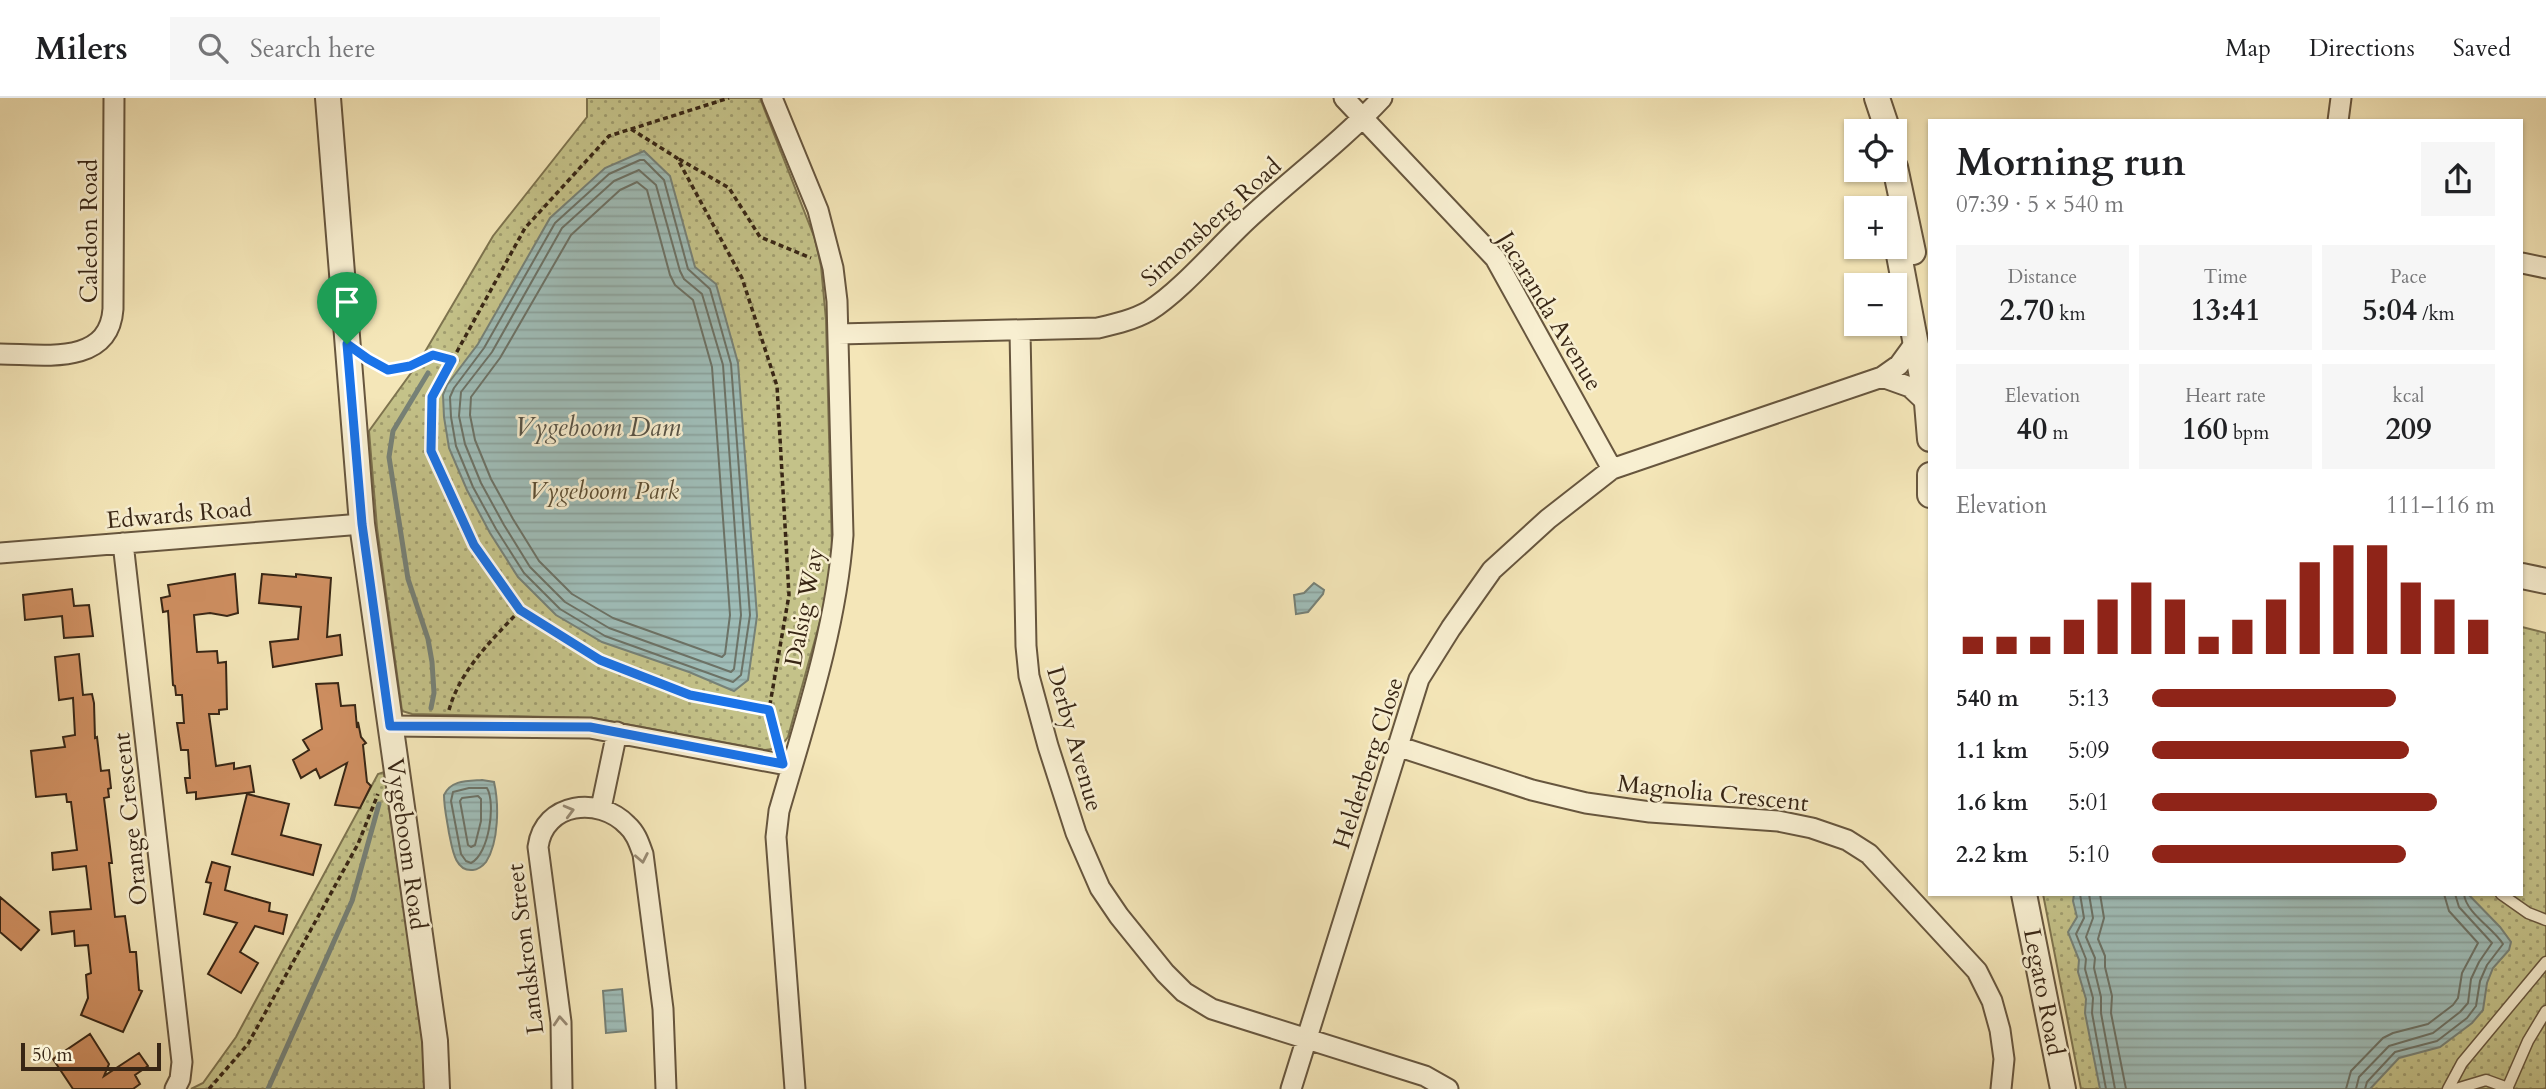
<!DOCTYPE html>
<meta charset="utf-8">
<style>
body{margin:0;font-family:Cardo,serif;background:#f6f6f6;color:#202124;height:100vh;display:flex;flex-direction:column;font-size:26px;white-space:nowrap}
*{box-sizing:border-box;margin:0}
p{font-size:23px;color:#757577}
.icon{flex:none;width:38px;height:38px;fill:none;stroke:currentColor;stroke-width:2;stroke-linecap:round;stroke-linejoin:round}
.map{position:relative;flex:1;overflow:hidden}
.sheet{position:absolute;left:1928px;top:21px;width:595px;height:777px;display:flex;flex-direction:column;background:#fff;border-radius:0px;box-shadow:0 2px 5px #0004}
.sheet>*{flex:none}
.fabs{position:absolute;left:1844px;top:21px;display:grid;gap:14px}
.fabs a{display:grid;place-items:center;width:63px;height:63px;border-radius:0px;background:#fff;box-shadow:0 2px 5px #0004;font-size:35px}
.scale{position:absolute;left:21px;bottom:18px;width:140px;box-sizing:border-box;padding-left:7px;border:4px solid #382615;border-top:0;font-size:19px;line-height:24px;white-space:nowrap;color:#382615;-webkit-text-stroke:5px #f8efd1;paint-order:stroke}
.pin{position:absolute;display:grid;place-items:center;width:60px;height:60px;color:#fff;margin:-72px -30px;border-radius:50% 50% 50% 0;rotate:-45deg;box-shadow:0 0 7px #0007}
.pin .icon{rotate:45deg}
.round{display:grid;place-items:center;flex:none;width:74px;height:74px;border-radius:0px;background:#f6f6f6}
.overview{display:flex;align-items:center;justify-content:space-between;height:119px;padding:0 28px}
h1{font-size:38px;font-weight:700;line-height:52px}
.stats{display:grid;grid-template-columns:repeat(3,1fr);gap:10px;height:119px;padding:7px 28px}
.stats div{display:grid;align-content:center;border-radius:0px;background:#f6f6f6;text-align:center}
.stats b{font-size:30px;font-weight:700}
.stats small{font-size:19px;font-weight:400}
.stats p{font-size:19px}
.chart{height:196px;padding:14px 28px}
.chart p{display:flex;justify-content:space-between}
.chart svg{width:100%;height:126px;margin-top:7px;stroke:#8f2418;stroke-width:6}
ul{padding:0 28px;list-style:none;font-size:23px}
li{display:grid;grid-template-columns:112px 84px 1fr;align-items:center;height:52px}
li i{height:18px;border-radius:9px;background:#8f2418}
header{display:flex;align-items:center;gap:42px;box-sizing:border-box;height:98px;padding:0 35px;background:#fff;border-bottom:2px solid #e0e0e0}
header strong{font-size:33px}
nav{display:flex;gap:38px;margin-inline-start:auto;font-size:24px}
.search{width:490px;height:63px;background:#f6f6f6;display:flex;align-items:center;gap:18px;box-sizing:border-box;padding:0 24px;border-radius:0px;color:#757577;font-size:26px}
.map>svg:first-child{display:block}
</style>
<header>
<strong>Milers</strong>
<div class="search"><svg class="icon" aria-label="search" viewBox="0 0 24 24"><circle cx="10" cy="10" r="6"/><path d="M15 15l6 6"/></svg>Search here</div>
<nav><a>Map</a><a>Directions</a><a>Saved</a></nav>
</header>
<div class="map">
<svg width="2546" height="991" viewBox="0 0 2546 991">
<defs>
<pattern id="grass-dots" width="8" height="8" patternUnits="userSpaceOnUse" patternTransform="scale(1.75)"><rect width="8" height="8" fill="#c4c289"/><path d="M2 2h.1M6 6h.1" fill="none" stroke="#a09d6f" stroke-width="1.8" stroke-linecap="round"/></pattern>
<pattern id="water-rules" width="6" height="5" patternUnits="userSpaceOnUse" patternTransform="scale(1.75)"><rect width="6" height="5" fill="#9fbdb8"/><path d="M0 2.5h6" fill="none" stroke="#8aa29d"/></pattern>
</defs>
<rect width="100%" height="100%" fill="#f4e6b8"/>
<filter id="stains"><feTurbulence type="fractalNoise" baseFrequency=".00286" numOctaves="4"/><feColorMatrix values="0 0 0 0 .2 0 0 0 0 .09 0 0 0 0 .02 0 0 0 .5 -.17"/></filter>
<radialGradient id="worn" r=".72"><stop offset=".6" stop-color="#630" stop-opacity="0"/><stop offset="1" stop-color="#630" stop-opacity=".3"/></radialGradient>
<path fill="url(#grass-dots)" stroke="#7e744f" stroke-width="2" d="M587,0h173l55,141 6,27 5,54 6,228 -6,52 -38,137c-6,9 -12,12 -23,13l-172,-32 -181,-4 -10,-3 -25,-183 -8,-97 50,-69 74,-126 94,-119z
M2522,529l24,6v456h-465l-38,-195h479z
M384,674l38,263 3,54h-234l12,-6 33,-46 142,-263z"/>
<path fill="url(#water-rules)" stroke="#768177" stroke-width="2" d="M644,53l26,25 25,91 21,17 22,79 19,253 -9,64 -14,11 -45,-19 -87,-30 -46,-27 -38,-38 -28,-44 -23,-43 -18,-42 -5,-31 -1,-22 4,-10 31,-41 72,-126 55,-50z
M1314,485l10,7 -1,4 -15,18 -12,2 -2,-19 10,-2z
M482,682l12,2c5,22 5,60 -8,80 -3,4 -9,8 -13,8 -19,2 -21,-24 -24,-37 -2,-13 -5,-25 -5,-38 7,-15 23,-14 38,-15z
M2074,796h394l32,33 11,15 -2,8 -16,18 -6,15 -4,27 -11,13 -32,24 -41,11 -29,31h-270l-15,-76 1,-14 -8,-27 1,-12 -11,-28 9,-15 -4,-16z
M622,891l4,42 -20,2 -3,-42z"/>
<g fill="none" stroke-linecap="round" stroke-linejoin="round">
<path stroke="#6c7266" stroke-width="2" d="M640,62h4l20,20 24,89 22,20 21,75 19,251 -9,60 -8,7 -128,-46 -45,-27 -36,-36 -28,-44 -23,-42 -17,-41 -5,-29 -1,-20 4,-9 30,-40 71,-125 54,-49z
M639,72l17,15 24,86 4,8 18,15 21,71 18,250 -7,54 -3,3 -122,-44 -44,-26 -35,-35 -26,-42 -23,-42 -16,-39 -6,-28 2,-24 31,-40 70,-124 52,-47z
M637,84l10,8 23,85 5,10 18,15 19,67 18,248 -5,39 -3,3 -109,-39 -41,-24 -33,-33 -26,-42 -22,-40 -16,-39 -5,-25 1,-18 29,-39 71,-123 49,-45z
M469,690h18c9,16 2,66 -16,75l-5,-2 -5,-7 -10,-53 2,-9z
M478,698l3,3v22l-6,24 -4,2 -3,-2 -8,-44 2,-3z
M2080,796l4,24 -8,16 10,25 -1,10 8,29 -1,15 14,76
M2089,796l4,24 -7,19 9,21 -1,10 7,29v16l14,76
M2100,796l4,24 -6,21 7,17v11l7,29 -1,17 15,76
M2346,991l5,-18 32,-33 10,-5 35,-9 25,-19 5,-7 4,-25 16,-30 -29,-32 -5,-17
M2356,991l3,-12 30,-31 44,-13 27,-21 8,-9 3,-24 8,-17 13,-19 -33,-36 -4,-13
M2365,991l2,-7 28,-30 42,-11 30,-23 9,-12 4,-25 7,-16 16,-21c-10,-16 -37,-31 -39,-50"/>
<path stroke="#768177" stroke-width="5" d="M428,275l-35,58 -4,26 19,122 20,60 4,23 2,31 -3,15
M268,991l84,-188 27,-97"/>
</g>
<path fill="#cf8f61" stroke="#382615" stroke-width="2" d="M235,476l3,39 -11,3 -17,-3 -16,2 3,37 20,-1 1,12 8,-1 1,47 -8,1v4h-10l7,52 18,-3v6l16,-3 4,26 -58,7v-7l-9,1 -2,-15h5l-2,-28h-7l-4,-27h7l-2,-28h-6l-1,-9 -2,-1 -5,-74 -5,1 -2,-14 9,-2 -2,-11z
M262,476l34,3v-3l35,4 -4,59 13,-2 2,20 -69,12 -3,-25 28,-3 3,-32 -42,-4z
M72,491l2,17 15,-1 4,31 -29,2 -2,-22 -37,4 -2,-25z
M79,556l4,41 9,-1 2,9 1,35 2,-1 4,34 8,-1 2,18 -3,1 1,8 -5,1 8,65h-3l6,54 10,-1 5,36h6l3,38 3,1 -19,41 -42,-17 7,-17 -2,-23 5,-2 -3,-28 -13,1 -1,-15 -22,3 -2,-22 41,-3 -5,-43 -33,4 -1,-17 25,-3 -6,-48h-4l-1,-8 -30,3 -5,-46 34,-4 -2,-10 12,-2 -2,-37 -14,2 -4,-43z
M338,585l3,23 14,-1 2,23 1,-6 3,15 5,6 -3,2 4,37 4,4 -11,22 -25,-3 12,-42 -27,15 -4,-9 -15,9 -8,-18 16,-10 -6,-10 19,-11 -6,-45z
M247,696l42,10 -8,31 40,10 -8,30 -81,-21z
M212,764l18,5 -5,23 45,13 -1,8 18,4 -4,19 -28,-8 -15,26 18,11 -17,30 -33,-19 29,-51 -33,-9 7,-31 -5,-1z
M0,799l39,33 -18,20 -21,-18z
M90,936l19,30 -5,12 35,-23 9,13 -13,9 5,9 -7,5h-60l-20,-30z"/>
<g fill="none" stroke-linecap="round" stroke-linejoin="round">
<defs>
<path id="service" d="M2501,796l27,19 18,7
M2448,991l14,-26 84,-101
M2456,991l30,-9 22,8
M2507,991l21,-48 18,-30"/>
<path id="minor" d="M772,0l46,112 15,58 4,33 6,234c-7,94 -38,186 -64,276l-3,26 19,252
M1344,0l151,160 117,211
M2338,23l3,-23
M2522,165l24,5
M1020,233l6,315 3,30 19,70 28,87 24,55 19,28 46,57 19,19 28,17 213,67 23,13
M838,236l260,-6c17,-4 35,-8 51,-17 32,-20 69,-64 98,-91 44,-41 94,-78 135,-122
M0,256c41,0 109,13 113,-45l1,-211
M1882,279l28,10 17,16
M123,445l59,519 -2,17 -5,10
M0,455l362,-29
M390,628l200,2 202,38
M1397,648l135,44 54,13 64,9 128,9 34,7 35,12 22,14 108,117 15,30 8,29 4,29 -3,30
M601,710l16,-76
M562,991l-1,-67 -23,-175c6,-45 61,-51 89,-22 9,8 12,18 16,29l20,155 3,80
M1291,991l128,-410 32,-51 41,-58 56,-51 64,-50 270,-92 17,-12 16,-22"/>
<path id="tertiary" d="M328,0l34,426 73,517 2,48
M1877,0l11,33
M1895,69l18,85
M1895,136l32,169 3,36
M1930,377v20
M2522,478l24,5
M2024,796l39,195"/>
</defs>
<use href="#service" stroke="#67563e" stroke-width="13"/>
<use href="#minor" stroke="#67563e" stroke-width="23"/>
<use href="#tertiary" stroke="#67563e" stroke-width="28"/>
<path stroke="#382615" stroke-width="3.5" stroke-dasharray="5 3.5" stroke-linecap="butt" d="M631,31l46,29 65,120 35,108 12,209 -20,115 -79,-15 -90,-35 -80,-50 -46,-65 -43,-94 1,-54 93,-169 84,-92 120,-38
M679,61l50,29 31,49 51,21
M369,262l19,10 21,-5 24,-10 19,5
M449,612c11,-40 43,-70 71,-100
M769,612l9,35
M209,991l39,-45 110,-200 20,-50"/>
<use href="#service" stroke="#f8efd1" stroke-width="10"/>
<use href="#minor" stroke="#f8efd1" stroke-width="19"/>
<use href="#tertiary" stroke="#f8efd1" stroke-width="24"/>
</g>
<defs><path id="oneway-chevron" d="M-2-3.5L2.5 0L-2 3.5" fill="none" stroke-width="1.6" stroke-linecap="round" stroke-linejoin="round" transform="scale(1.75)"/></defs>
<g stroke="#988a73">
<use href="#oneway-chevron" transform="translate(569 713) rotate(-15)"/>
<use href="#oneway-chevron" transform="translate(642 760) rotate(79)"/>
<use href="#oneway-chevron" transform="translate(560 923) rotate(-94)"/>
</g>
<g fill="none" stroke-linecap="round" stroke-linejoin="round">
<defs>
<path id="route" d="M347,246l21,15 20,11 22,-4 23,-11 19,5 -20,37 -1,54 43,94 46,65 80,50 90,35 79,15 14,54 -193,-37 -200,-1 -28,-202z"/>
</defs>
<use href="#route" stroke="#fff" stroke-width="14"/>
<use href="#route" stroke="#1a73e8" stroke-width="9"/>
</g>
<g text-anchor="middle" stroke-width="5" stroke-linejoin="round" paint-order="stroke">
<g font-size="24" fill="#382615" stroke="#f8efd1">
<text transform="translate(1211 124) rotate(-42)" y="8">Simonsberg Road</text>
<text transform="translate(89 133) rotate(-90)" y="8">Caledon Road</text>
<text transform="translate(1550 213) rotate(59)" y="8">Jacaranda Avenue</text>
<text transform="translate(179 416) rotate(-5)" y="8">Edwards Road</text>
<text transform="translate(804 509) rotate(-79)" y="8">Dalsig Way</text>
<text transform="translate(1075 641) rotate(74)" y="8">Derby Avenue</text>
<text transform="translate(1368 665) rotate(-72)" y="8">Helderberg Close</text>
<text transform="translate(1713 695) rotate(6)" y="8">Magnolia Crescent</text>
<text transform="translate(130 721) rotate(-96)" y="8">Orange Crescent</text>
<text transform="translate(407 746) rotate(82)" y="8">Vygeboom Road</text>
<text transform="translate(525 851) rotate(-97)" y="8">Landskron Street</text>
<text transform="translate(2044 894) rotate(79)" y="8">Legato Road</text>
</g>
<g font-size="24" font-style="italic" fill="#5b4d32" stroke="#f8efd1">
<text x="604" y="401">Vygeboom Park</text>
</g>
<g font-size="26" font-style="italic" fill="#575346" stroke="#f8efd1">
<text x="598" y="338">Vygeboom Dam</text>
</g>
</g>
<rect width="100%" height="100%" filter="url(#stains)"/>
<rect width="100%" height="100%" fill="url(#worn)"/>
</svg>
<div class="fabs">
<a><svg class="icon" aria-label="locate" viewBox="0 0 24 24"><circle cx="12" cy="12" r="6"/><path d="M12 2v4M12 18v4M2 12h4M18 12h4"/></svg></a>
<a>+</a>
<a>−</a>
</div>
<div class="scale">50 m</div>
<div class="pin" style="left:347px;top:246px;background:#1e9e55"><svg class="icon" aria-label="arrive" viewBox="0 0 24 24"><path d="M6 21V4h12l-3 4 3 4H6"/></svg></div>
<section class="sheet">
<div class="overview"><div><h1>Morning run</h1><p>07:39 · 5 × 540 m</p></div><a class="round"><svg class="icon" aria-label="share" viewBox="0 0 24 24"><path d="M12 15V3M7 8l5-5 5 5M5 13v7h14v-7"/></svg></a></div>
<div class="stats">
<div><p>Distance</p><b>2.70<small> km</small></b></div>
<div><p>Time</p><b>13:41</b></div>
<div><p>Pace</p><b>5:04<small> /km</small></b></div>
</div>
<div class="stats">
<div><p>Elevation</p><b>40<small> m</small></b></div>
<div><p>Heart rate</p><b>160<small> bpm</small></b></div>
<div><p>kcal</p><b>209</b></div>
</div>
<div class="chart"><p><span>Elevation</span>111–116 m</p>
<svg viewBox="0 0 160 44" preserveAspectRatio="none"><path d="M5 44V38M15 44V38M25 44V38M35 44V32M45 44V25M55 44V19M65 44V25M75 44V38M85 44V32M95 44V25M105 44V12M115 44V6M125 44V6M135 44V19M145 44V25M155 44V32"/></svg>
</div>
<ul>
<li><b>540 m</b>5:13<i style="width:71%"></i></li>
<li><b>1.1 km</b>5:09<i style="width:75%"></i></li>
<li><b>1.6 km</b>5:01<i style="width:83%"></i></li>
<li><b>2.2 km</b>5:10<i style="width:74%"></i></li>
</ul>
</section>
</div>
